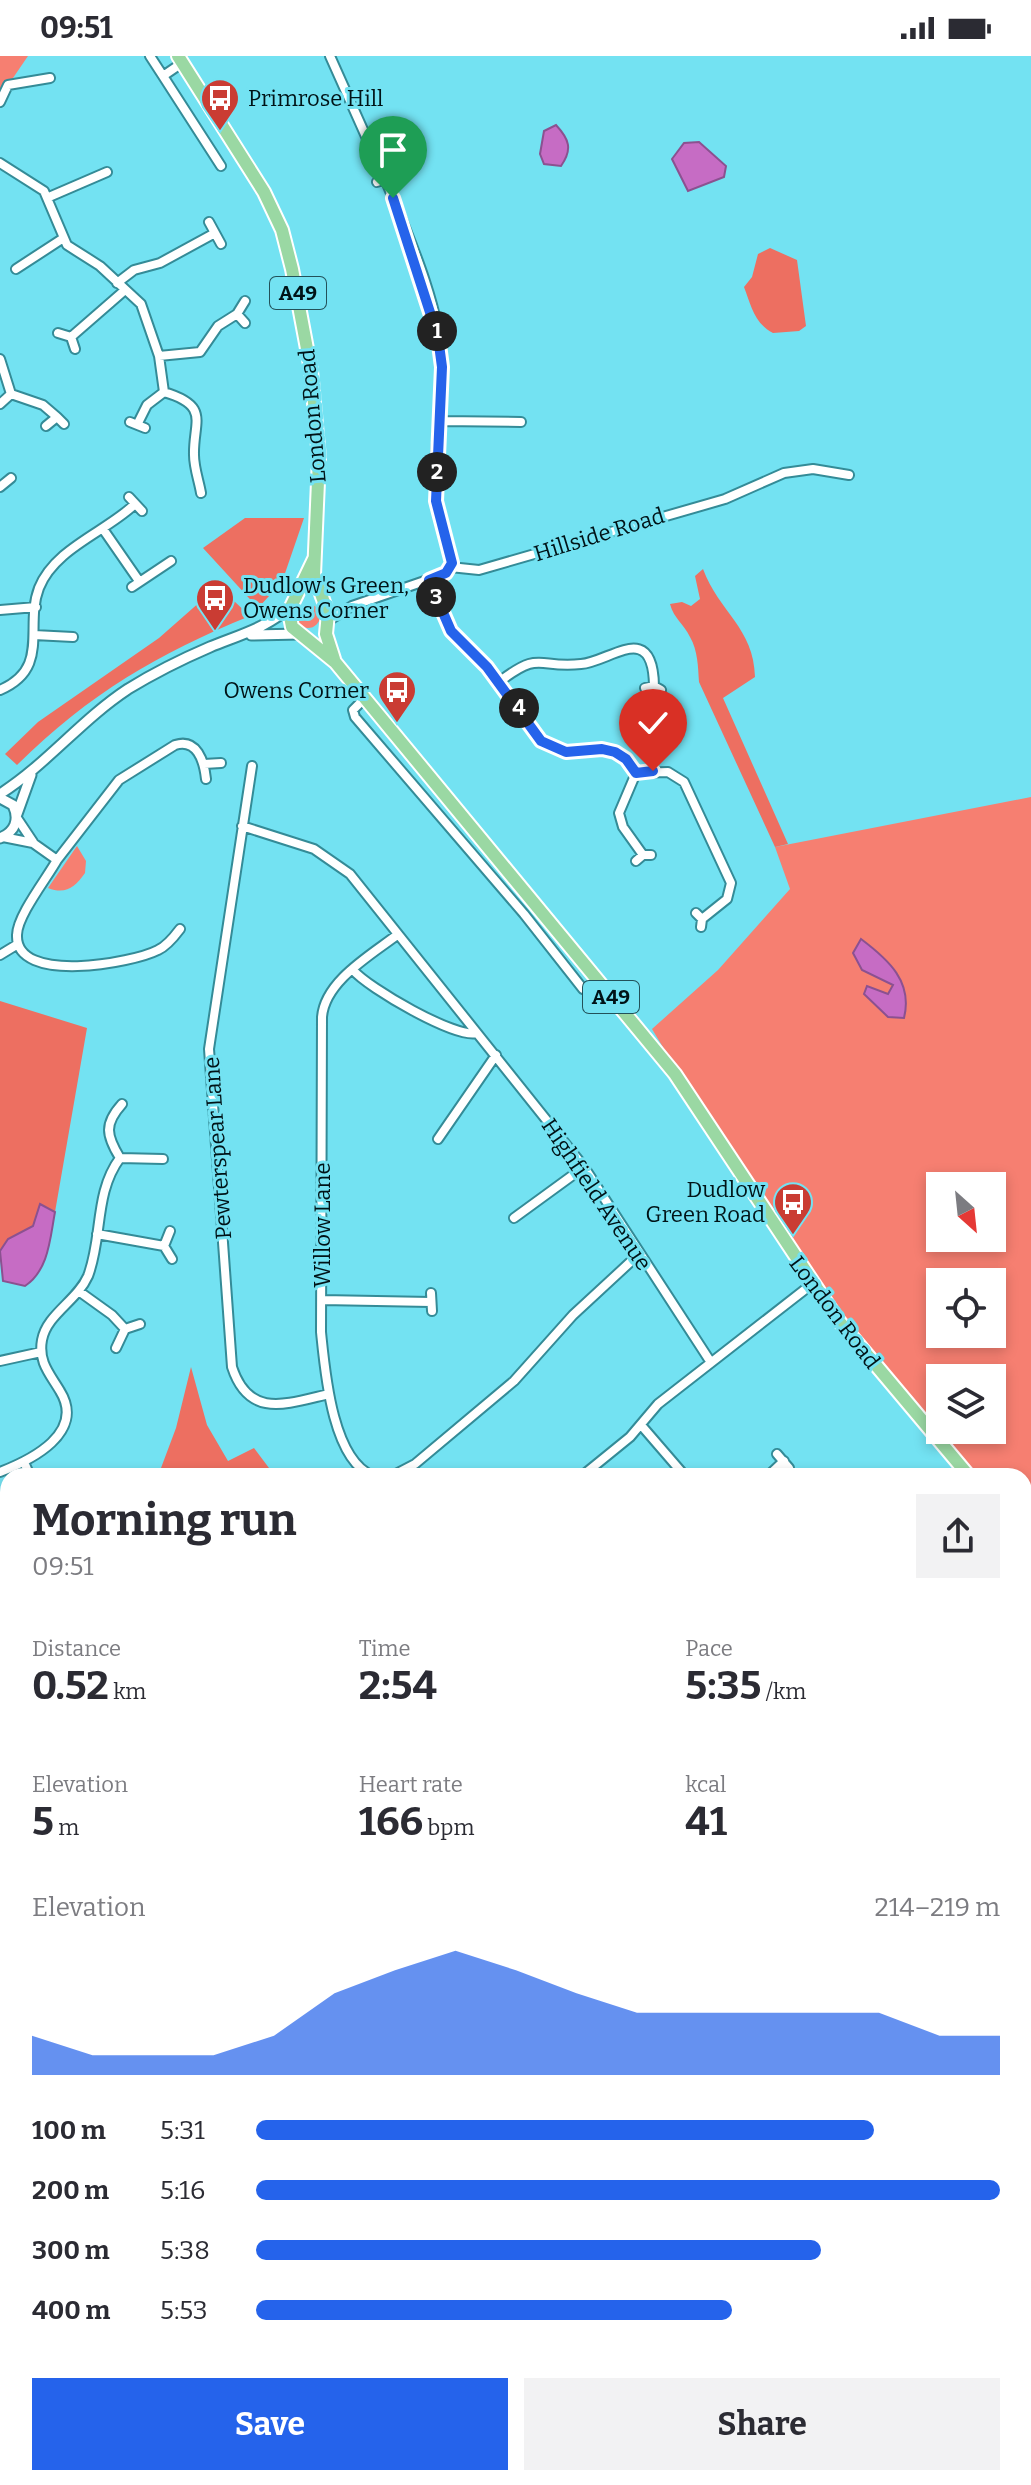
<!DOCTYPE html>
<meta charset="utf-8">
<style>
body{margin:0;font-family:Bitter,serif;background:#f2f2f3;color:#2b2b33;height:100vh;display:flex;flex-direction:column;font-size:30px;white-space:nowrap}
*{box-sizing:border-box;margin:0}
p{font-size:26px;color:#7c7c81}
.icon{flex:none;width:44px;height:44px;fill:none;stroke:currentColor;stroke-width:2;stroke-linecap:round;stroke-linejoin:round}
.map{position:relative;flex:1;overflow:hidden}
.drawer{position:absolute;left:0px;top:1412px;width:1032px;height:1018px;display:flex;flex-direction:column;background:#fff;border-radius:24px 24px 0 0;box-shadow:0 4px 12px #0003}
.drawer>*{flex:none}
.needle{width:52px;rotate:153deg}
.controls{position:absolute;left:926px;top:1116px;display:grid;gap:16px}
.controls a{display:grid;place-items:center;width:80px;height:80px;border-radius:0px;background:#fff;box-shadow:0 4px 12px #0003;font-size:40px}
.pin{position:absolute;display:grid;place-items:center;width:68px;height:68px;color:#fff;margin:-82px -34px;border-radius:50% 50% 50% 0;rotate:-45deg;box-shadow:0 0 8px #0007}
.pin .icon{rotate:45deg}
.km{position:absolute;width:40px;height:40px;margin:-20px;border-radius:50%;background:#222;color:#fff;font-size:22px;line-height:40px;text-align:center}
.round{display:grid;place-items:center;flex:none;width:84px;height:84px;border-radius:0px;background:#f2f2f3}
.summary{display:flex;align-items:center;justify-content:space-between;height:136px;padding:0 32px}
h1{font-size:44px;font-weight:700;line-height:60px}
.figures{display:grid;grid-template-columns:repeat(3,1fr);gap:12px;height:136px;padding:8px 32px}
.figures div{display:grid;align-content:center}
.figures b{font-size:40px;font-weight:700}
.figures small{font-size:22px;font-weight:400}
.figures p{font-size:22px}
.chart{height:224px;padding:16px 32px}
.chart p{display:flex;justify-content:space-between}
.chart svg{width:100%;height:144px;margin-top:8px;fill:#2563eb;opacity:.7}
.cta{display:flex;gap:16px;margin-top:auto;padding:16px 32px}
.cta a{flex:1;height:92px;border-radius:0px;background:#2563eb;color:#fff;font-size:32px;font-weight:700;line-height:92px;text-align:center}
.cta a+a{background:#f2f2f3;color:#2b2b33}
ul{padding:0 32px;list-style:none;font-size:26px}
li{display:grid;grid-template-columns:128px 96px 1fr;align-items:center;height:60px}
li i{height:20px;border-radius:10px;background:#2563eb}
.status{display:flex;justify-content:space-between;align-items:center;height:56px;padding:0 40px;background:#fff;direction:ltr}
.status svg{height:22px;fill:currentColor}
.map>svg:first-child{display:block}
</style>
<div class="status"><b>09:51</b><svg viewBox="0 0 49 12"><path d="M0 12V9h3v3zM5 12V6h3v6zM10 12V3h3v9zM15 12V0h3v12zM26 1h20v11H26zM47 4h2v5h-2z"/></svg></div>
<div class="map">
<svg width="1031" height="2429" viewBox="0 0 1031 2429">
<rect width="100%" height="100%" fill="#73e2f2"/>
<path fill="#f67f71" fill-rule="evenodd" d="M0,0h28l-28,41z
M296 560a12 12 0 1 1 24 0a12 12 0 1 1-24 0Z
M1031,741v757l-7,-8v-70h-58l-104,-125 -157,-234 -53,-88 66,-59 72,-81 -15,-42zM940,1130h52v52h-52zM940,1226h52v52h-52zM940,1322h52v52h-52z
M77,790l9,15 -1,12c-10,14 -19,22 -37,15z
M1031,2309v120h-14l-6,-7h13v-107z"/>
<path fill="#ed6f61" d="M770,192l27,12 9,66 -7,5 -26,2c-19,-10 -22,-28 -29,-46l8,-10 6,-23z
M245,462h59l-22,64 -24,26 -55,-60z
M703,513c16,43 51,59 52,108l-32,21 65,146 -13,3 -76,-165c-1,-15 -1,-31 -9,-45 -6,-13 -16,-18 -20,-33l12,-2 9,4 9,-7 -5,-23z
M218,530l32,30c-93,38 -161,78 -233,149l-12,-11 33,-32 121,-84z
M0,945l87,27 -32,184 -15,-7 -7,21 -25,13 -8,12z
M191,1311l16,58 21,36 26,-13 21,28h-117l18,-48z
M1031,2217v92l-7,6v-90z"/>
<path fill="#c66cc4" stroke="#8b5190" stroke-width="2" d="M556,69c13,14 17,24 5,41l-17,-2 -4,-10 4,-23z
M699,86l27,24 -2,11 -36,14 -16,-32 12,-16z
M861,883c28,21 52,43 43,79l-16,-1 -24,-23 3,-8 21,8 5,-9 -31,-15 -9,-17z
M40,1148l15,8c-5,26 -6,58 -30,74l-22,-5 -3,-30 8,-12 25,-13z"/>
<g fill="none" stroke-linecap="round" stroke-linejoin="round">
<defs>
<path id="minor" d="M150,0l13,20
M330,0l55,123 -8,3
M182,7l-19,13 58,90
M0,46l8,-17 42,-7
M0,107l44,28 23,54 33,21 41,38 18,52 5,36c47,14 29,30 30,63 0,13 5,26 7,38
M385,123c22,53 57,131 57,188 0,44 -10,90 -5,135 1,21 18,45 13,65
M49,141l58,-25
M209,166l12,22
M16,213l46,-30
M117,227l17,-13 26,-7 55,-30
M245,267l-8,-9 8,-13
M58,277l13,4 4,12
M71,281l54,-47
M159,300l41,-4 18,-26 19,-12
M0,303l11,35 32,11 14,12
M0,348l11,-10
M439,365l82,1
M130,366l15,6
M138,367l9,-18 17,-13
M46,370l11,-9 7,7
M0,431l11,-9
M129,441l13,14
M103,473l36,52
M450,511l29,3 246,-71 59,-26 29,-4 36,6
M429,524l22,51 36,36 54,74 25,11 36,-3 13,3 11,7 10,14 32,-1 16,10 47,101 -4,16 -25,20
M132,531l39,-26
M0,554l36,-3
M328,565l24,-15 90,-31 8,-8
M34,579l39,2
M499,626c43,-33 38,-13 82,-18 29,-2 72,-45 73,22
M645,632l9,-2 7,4
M0,634c51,-22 24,-63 39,-102 16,-40 67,-56 96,-84
M363,644l-10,10 2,7 169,197 59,75 6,2 12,-7
M204,708l17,-1
M252,710l-43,283 23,318c17,52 54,37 97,27
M636,717l-17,40 4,14 20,28
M17,762l16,24
M242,770l72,23 36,25 234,293 126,194
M3,781l30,6 24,17c-10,18 -40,56 -40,75 -2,50 116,28 141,15 9,-4 16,-13 22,-21
M57,804l62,-80 56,-35c22,-7 29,16 31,34
M636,805l7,-6h8
M696,857l6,6 -1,8
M0,899l18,-11
M353,914c15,18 103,69 124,63
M438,1083l58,-84
M120,1102l43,1
M514,1162l70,-51
M170,1175l-6,15 8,13
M97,1178l67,12
M80,1236l32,23 13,14
M431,1237l1,18
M322,1244l109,2
M116,1292l9,-19 15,-5
M0,1305l41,-9
M641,1369l44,51
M777,1398l12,14
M24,1406l6,14
M0,1416c31,-12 86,-39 60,-81 -10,-17 -22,-29 -18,-51 5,-26 35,-39 46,-64 15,-39 6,-83 32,-118 -14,-23 -16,-34 2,-54
M373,1420c-41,-16 -48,-105 -52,-144l1,-315c3,-36 49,-62 75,-82
M392,1420l23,-12 99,-83 59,-66 66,-61
M582,1420l48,-39 28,-33 154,-120
M768,1420l16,-15
M0,1514l5,5
M1024,1604l7,-2
M7,1614l-2,18 3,35
M0,1770l8,-2
M1024,1770l7,-6
M0,1843l8,7
M1024,1860l7,8
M0,1925l8,-8
M0,2182l8,1
M0,2392l8,1
M48,2422l1,1
M296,2422l5,7
M844,2422l7,7
M197,2429l4,-7"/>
<path id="tertiary" d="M251,579l49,-1
M0,738c47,-30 81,-74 128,-105 26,-16 54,-30 82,-42 29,-12 57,-19 81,-41
M0,742l13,7c7,15 2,27 -13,33
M17,758l14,-39
M0,2073h8
M230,2422l9,4
M129,2429l6,-7"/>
<path id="trunk" d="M178,0l86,136 18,38 10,39 19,101 8,88 -5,117 14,38 -2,21 8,25
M314,503l-25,52 3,16 43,35 340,412 163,246 131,156
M1024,1486l7,9"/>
</defs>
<use href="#minor" stroke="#348b97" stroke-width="12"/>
<use href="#tertiary" stroke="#348b97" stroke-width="13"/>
<use href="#trunk" stroke="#fff" stroke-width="16"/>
<use href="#minor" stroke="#fff" stroke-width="8"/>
<use href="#tertiary" stroke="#fff" stroke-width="9"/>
<use href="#trunk" stroke="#9ad8a3" stroke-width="12"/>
</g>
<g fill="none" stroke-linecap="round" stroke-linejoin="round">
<defs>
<path id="route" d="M393,142l45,139 4,30 -6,134 16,62 -6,10 -17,7 22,51 36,36 54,74 25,11 36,-3 13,3 11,7 10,14 17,-2"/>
</defs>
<use href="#route" stroke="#fff" stroke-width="16"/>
<use href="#route" stroke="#2563eb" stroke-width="10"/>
</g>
<defs>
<symbol id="bus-pin" viewBox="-11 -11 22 30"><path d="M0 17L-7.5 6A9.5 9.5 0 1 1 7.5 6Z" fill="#ca3c33" stroke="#73e2f2"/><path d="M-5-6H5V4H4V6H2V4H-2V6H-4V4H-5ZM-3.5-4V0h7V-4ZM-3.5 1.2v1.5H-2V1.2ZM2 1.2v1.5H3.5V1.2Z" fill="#fff"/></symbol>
</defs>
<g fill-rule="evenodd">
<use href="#bus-pin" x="198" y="20" width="44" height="60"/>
<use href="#bus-pin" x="193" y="520" width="44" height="60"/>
<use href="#bus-pin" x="375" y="612" width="44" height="60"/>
<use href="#bus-pin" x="771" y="1124" width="44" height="60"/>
</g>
<g text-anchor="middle" stroke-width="6" stroke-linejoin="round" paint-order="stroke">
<g fill="#73e2f2" stroke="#225159" stroke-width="2">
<rect x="270" y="221" width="56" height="32" rx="6"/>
<rect x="583" y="925" width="56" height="32" rx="6"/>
</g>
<g font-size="20" font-weight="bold" fill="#001317">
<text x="298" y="244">A49</text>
<text x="611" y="948">A49</text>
</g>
<g font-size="22" fill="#001317" stroke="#73e2f2" text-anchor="start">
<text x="248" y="50">Primrose Hill</text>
<text x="243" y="537">Dudlow's Green,<tspan x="243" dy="25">Owens Corner</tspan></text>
<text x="369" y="642" text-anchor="end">Owens Corner</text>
<text x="765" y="1141" text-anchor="end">Dudlow<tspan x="765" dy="25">Green Road</tspan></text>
</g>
<g font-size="22" fill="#001317" stroke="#73e2f2">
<text transform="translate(312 360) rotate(-95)" y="8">London Road</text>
<text transform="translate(599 478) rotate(-17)" y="8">Hillside Road</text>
<text transform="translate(217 1092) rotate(-94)" y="8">Pewterspear Lane</text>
<text transform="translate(597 1138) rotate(56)" y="8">Highfield Avenue</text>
<text transform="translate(322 1169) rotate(-90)" y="8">Willow Lane</text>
<text transform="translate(835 1256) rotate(53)" y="8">London Road</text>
</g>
</g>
</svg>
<div class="controls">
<a><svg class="needle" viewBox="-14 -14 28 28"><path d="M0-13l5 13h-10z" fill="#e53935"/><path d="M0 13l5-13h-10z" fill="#7c7c81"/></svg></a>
<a><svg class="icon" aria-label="locate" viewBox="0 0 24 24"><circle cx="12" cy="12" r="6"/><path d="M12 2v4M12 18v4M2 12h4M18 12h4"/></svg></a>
<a><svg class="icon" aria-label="layers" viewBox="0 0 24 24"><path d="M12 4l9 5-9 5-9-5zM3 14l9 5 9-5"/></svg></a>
</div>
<div class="pin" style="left:393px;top:142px;background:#1e9e55"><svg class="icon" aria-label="arrive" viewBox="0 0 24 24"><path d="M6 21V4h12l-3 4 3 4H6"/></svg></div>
<div class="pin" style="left:653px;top:715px;background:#d93025"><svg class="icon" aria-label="check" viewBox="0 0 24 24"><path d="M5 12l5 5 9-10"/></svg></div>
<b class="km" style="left:437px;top:275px">1</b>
<b class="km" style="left:437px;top:416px">2</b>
<b class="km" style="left:436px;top:541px">3</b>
<b class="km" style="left:519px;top:652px">4</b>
<section class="drawer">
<div class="summary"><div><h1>Morning run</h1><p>09:51</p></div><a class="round"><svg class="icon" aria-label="share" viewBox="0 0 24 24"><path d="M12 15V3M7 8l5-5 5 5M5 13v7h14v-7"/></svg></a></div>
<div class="figures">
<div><p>Distance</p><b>0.52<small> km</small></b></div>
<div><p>Time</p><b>2:54</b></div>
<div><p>Pace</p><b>5:35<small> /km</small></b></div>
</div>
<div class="figures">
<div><p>Elevation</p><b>5<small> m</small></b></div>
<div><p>Heart rate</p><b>166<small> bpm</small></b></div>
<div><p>kcal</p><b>41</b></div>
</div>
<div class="chart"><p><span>Elevation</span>214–219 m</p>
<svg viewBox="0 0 160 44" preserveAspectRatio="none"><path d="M0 44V32L10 38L20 38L30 38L40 32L50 19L60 12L70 6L80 12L90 19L100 25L110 25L120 25L130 25L140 25L150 32L160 32V44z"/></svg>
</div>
<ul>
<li><b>100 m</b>5:31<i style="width:83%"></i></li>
<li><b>200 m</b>5:16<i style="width:100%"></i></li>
<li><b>300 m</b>5:38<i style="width:76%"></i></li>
<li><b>400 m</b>5:53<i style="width:64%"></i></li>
</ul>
<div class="cta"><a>Save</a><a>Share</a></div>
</section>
</div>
